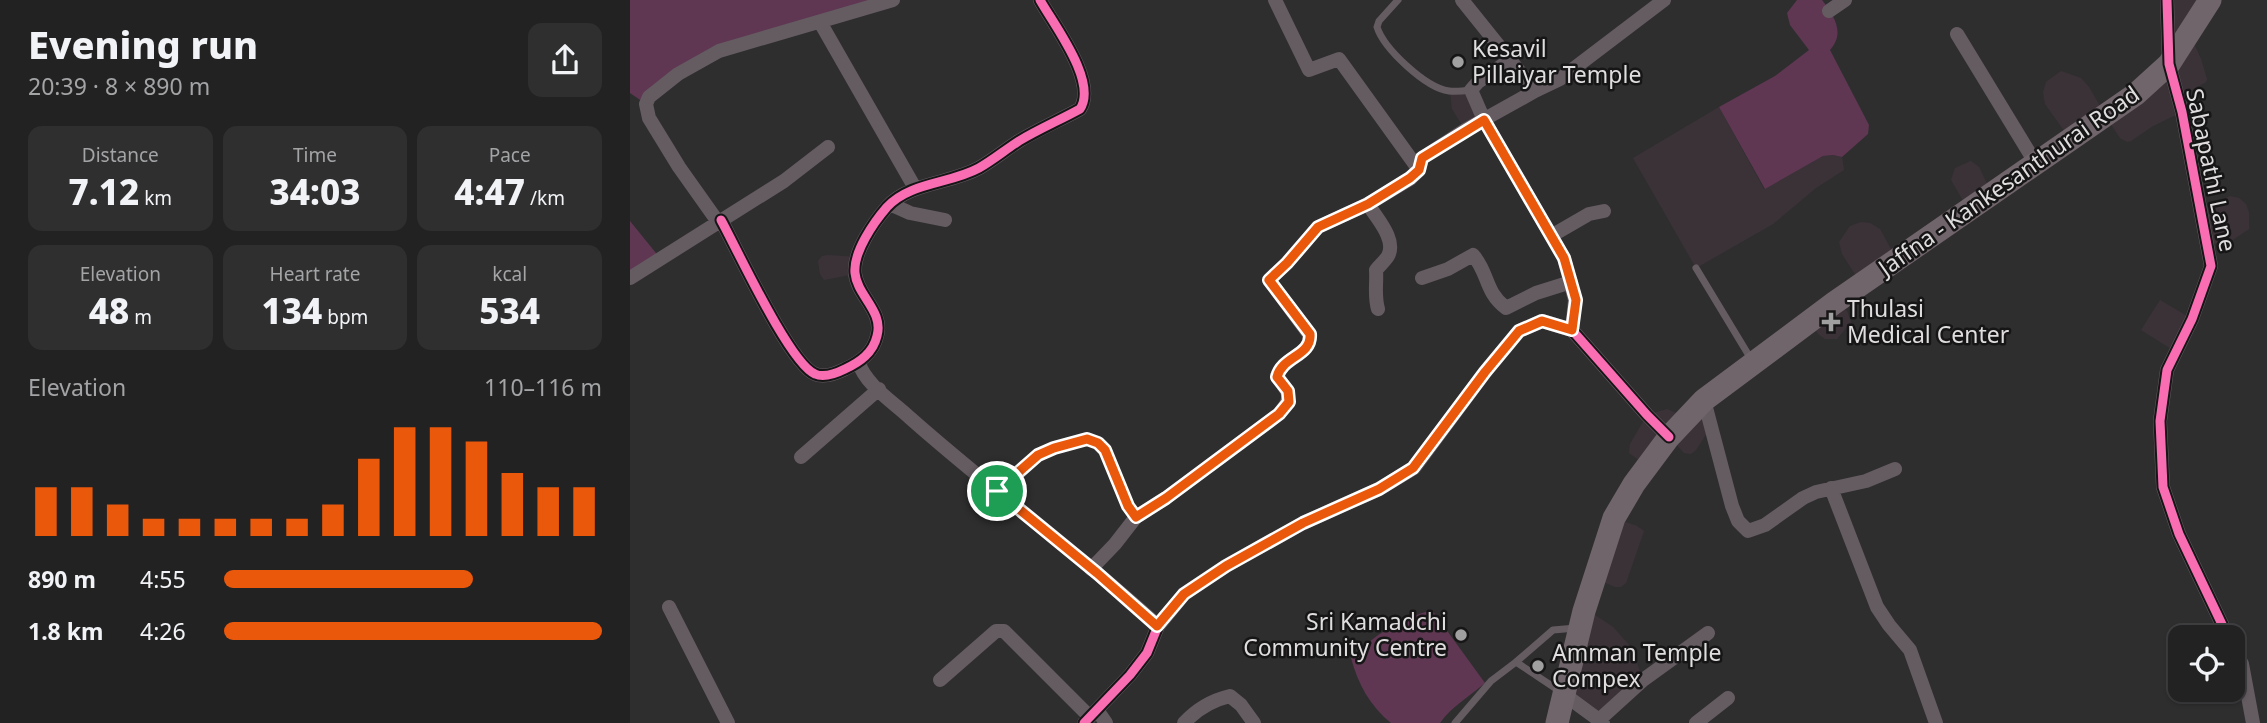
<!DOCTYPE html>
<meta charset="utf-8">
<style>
body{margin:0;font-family:"Noto Sans",sans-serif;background:#2f2f30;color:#f1f3f6;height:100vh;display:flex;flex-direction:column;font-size:26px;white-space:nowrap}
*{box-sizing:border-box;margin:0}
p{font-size:23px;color:#a3a4a6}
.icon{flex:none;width:38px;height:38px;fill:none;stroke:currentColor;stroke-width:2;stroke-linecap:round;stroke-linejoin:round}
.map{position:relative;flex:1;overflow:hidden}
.side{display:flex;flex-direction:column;background:#232223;width:630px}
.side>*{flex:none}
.tools{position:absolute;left:1538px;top:625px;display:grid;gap:14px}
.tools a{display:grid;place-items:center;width:77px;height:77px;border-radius:14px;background:#232223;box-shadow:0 2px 5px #0004,0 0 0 2px #403f41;font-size:35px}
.pin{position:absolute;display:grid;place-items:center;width:60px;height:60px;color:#fff;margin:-30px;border:4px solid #fff;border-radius:50%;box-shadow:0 2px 7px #0007}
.round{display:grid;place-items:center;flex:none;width:74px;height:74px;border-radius:14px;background:#2f2f30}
.head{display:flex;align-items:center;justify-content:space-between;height:119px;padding:0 28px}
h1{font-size:38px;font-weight:800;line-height:52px}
.metrics{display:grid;grid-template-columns:repeat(3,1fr);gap:10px;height:119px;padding:7px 28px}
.metrics div{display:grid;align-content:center;border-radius:14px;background:#2f2f30;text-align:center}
.metrics b{font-size:35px;font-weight:800}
.metrics small{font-size:19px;font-weight:400}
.metrics p{font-size:19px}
.chart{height:196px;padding:14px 28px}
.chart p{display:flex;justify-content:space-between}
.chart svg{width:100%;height:126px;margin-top:7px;stroke:#ea580c;stroke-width:6}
ul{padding:0 28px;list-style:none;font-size:23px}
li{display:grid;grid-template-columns:112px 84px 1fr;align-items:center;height:52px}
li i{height:18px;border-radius:9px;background:#ea580c}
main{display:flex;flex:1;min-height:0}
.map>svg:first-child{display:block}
</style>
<main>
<section class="side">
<div class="head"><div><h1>Evening run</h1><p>20:39 · 8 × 890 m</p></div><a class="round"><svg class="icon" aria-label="share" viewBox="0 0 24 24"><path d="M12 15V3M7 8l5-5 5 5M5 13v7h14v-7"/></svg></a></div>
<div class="metrics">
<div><p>Distance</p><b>7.12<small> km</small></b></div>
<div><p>Time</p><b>34:03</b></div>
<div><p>Pace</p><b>4:47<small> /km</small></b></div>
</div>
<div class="metrics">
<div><p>Elevation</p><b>48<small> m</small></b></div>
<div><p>Heart rate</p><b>134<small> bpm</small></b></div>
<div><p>kcal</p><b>534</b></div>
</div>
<div class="chart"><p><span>Elevation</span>110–116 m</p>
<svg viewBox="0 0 160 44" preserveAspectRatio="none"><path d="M5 44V27M15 44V27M25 44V33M35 44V38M45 44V38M55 44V38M65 44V38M75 44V38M85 44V33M95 44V17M105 44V6M115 44V6M125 44V11M135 44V22M145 44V27M155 44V27"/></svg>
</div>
<ul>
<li><b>890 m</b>4:55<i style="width:66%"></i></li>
<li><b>1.8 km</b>4:26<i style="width:100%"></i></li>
</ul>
</section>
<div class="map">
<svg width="1637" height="723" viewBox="0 0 1637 723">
<rect width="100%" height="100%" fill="#2f2e2f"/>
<path fill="#3b3238" d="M1537,0h43l-20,35 11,24 6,20 -1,3 -28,16 4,14 -29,14 -22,15 -4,1 -7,-4 -16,-24 -34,25 -25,-35 -2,-12 3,-10 15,-11 20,7 8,9 15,26 65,-49z
M841,90l13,30 -19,10 -13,-21 -2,-18z
M1089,107l45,82 59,-33 10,-1 9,2 2,13 -28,18 -43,36 -77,44 -63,-110z
M1341,161l8,6 12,25 -23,17 -17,-29 4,-12z
M1600,196l9,2 7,6 3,9v16l-18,12 -23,4 -7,-36z
M1231,222l9,1 10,6 17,31 -35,25 -20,-31 -3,-12 11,-16z
M198,255l29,2 -2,17 -31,6 -4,-6 -2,-13 4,-5z
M1530,300l32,19 -16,33 -35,-22z
M1211,306l6,5 4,11 -14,17h-12l-7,-5 -8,-13z
M1074,400l6,28 -14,22 -5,4 -7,-1 -15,-16 -22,29 -18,-13 1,-9 17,-29 20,-6 21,9z
M984,518l23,8 7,5 -18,52 -5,4h-6l-21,-9z
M965,615l18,12 18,20 12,33 -44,40 -34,-25z"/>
<path fill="#5f3752" d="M0,0h263l-174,51 -73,53 -16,-11z
M1167,0h25c13,17 23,33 8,50l39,75 -1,9 -26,23 -9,-2 -10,1 -58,33 -46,-82 56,-31 34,-26 -19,-25 -3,-12z
M0,221l30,37 -30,20z
M802,610l53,73c-15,13 -34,24 -45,40h-49c-21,-17 -33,-39 -40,-65 23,-23 50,-40 81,-48z"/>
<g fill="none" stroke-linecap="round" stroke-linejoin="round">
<path stroke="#655c62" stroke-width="7" d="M768,0l-19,21 -2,6c7,22 49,61 72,64 7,1 15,0 22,-1
M1066,268l55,91
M367,491c13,-11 26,-26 41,-36 17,-11 55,-24 68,-2 12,21 15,44 30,64
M886,662l37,-32 23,-2
M825,723l36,-42 25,-19 45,30"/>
<path stroke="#655c62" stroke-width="14" d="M645,0l34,70 30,-11 80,111 3,-12 43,-28 70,-39
M832,0l73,91 25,-12 104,-79
M1537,0l2,64 13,48 29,154 -19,53 -25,51 -7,51 3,66 16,47 49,103
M1199,11l16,-11
M190,22l95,166
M1327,34l78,128
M880,60l-32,22 -7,8 13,30 80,138 11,42 -3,30
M260,204l20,9 35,7
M738,204c8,14 29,35 20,52 -3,5 -8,9 -12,14 1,14 -2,25 2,39
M91,220c16,29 69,144 94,154 9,4 22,-1 30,-5 15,-7 28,-16 32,-33 7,-25 -20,-40 -22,-63 -2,-21 19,-51 32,-66 23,-25 63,-23 92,-39 14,-8 26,-18 40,-27 20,-12 41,-21 61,-32 18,-27 -26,-84 -40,-109
M88,222l-39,-55 -30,-49 -3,-14 3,-7 29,-23 41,-23 174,-51
M921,236l38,-22 15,-3
M0,278l154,-97 44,-34
M792,278l26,-9 25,-14c16,18 11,36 33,53l30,-15 35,-11
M229,363c6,21 34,39 50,54 81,72 169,136 249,209
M1074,400l28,106 6,15 10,10 17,-6 38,-27 13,-6 50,-11 29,-12
M171,457l78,-68
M1201,488l46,119 12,18 21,25 26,73
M461,569l24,-25 21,-27 30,-19 113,-84c14,-17 11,-21 -2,-37 5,-21 36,-21 32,-43l-40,-54 18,-17 31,-36 50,-23 42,-25 9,-9
M39,607l59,116
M1603,647l9,17 11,59
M310,680l56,-49h8l86,86
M935,695l38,28
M467,710l9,13
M969,720l44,-40 65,-47
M454,723l46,-48 17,-22 11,-27 26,-32 42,-28 77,-43 76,-34 35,-21 71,-96 34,-41 23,-10 30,9 75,85 22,22
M554,723c12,-13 29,-23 46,-27l11,9 13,18
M1066,723l32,-25"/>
<path stroke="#70656b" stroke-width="23" d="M927,723l27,-112 30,-93 20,-34 35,-47 35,-37 130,-97 302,-209 33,-30 41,-64"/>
<defs>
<path id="cycleway" d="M1537,0l2,64 13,48 29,154 -19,53 -25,51 -7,51 3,66 16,47 49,103
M91,220c16,29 69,144 94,154 9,4 22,-1 30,-5 15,-7 28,-16 32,-33 7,-25 -20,-40 -22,-63 -2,-21 19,-51 32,-66 23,-25 63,-23 92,-39 14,-8 26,-18 40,-27 20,-12 41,-21 61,-32 18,-27 -26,-84 -40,-109
M454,723l46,-48 17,-22 11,-27 26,-32 42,-28 77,-43 76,-34 35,-21 71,-96 34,-41 23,-10 30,9 75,85 22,22"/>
</defs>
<use href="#cycleway" stroke="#171617" stroke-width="13"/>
<use href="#cycleway" stroke="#f96db3" stroke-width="9"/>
</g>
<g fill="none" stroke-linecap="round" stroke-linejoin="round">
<defs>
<path id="route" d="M854,120l80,138 12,42 -4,30 -30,-9 -23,10 -34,41 -72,96 -34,21 -76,34 -77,43 -42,28 -27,32 -60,-53 -100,-82 41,-36 16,-7 33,-9 11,4 7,7 23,56 8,11 30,-19 113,-84 10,-12 -1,-11 -11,-14c5,-21 35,-21 33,-43l-41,-54 18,-17 31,-36 50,-23 42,-26 9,-8 3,-12z"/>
</defs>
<use href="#route" stroke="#fff" stroke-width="14"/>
<use href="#route" stroke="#ea580c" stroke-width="9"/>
</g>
<g fill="#a1a0a1" stroke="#171617" stroke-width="2.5">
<circle cx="828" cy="62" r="7"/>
<path d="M1197.5 311.5h7v7h7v7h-7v7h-7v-7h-7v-7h7z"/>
<circle cx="831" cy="635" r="7"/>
<circle cx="908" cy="666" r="7"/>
</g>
<g text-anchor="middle" stroke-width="5" stroke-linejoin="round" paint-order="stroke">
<g font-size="23" fill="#dfddde" stroke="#171617" text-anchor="start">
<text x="842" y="57">Kesavil<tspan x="842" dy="26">Pillaiyar Temple</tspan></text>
<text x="1217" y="317">Thulasi<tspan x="1217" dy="26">Medical Center</tspan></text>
<text x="817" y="630" text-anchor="end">Sri Kamadchi<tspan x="817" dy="26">Community Centre</tspan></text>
<text x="922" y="661">Amman Temple<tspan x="922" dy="26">Compex</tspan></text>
</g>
<g font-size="23" fill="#dfddde" stroke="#171617">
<text transform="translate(1581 170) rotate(78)" y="8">Sabapathi Lane</text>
<text transform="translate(1379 181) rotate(-35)" y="8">Jaffna - Kankesanthurai Road</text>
</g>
</g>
</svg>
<div class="tools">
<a><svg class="icon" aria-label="locate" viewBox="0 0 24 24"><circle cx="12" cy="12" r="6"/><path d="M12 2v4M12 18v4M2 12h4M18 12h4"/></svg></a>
</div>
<div class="pin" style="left:367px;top:491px;background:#1e9e55"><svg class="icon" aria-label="arrive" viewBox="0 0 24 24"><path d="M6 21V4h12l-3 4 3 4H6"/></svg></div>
</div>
</main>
